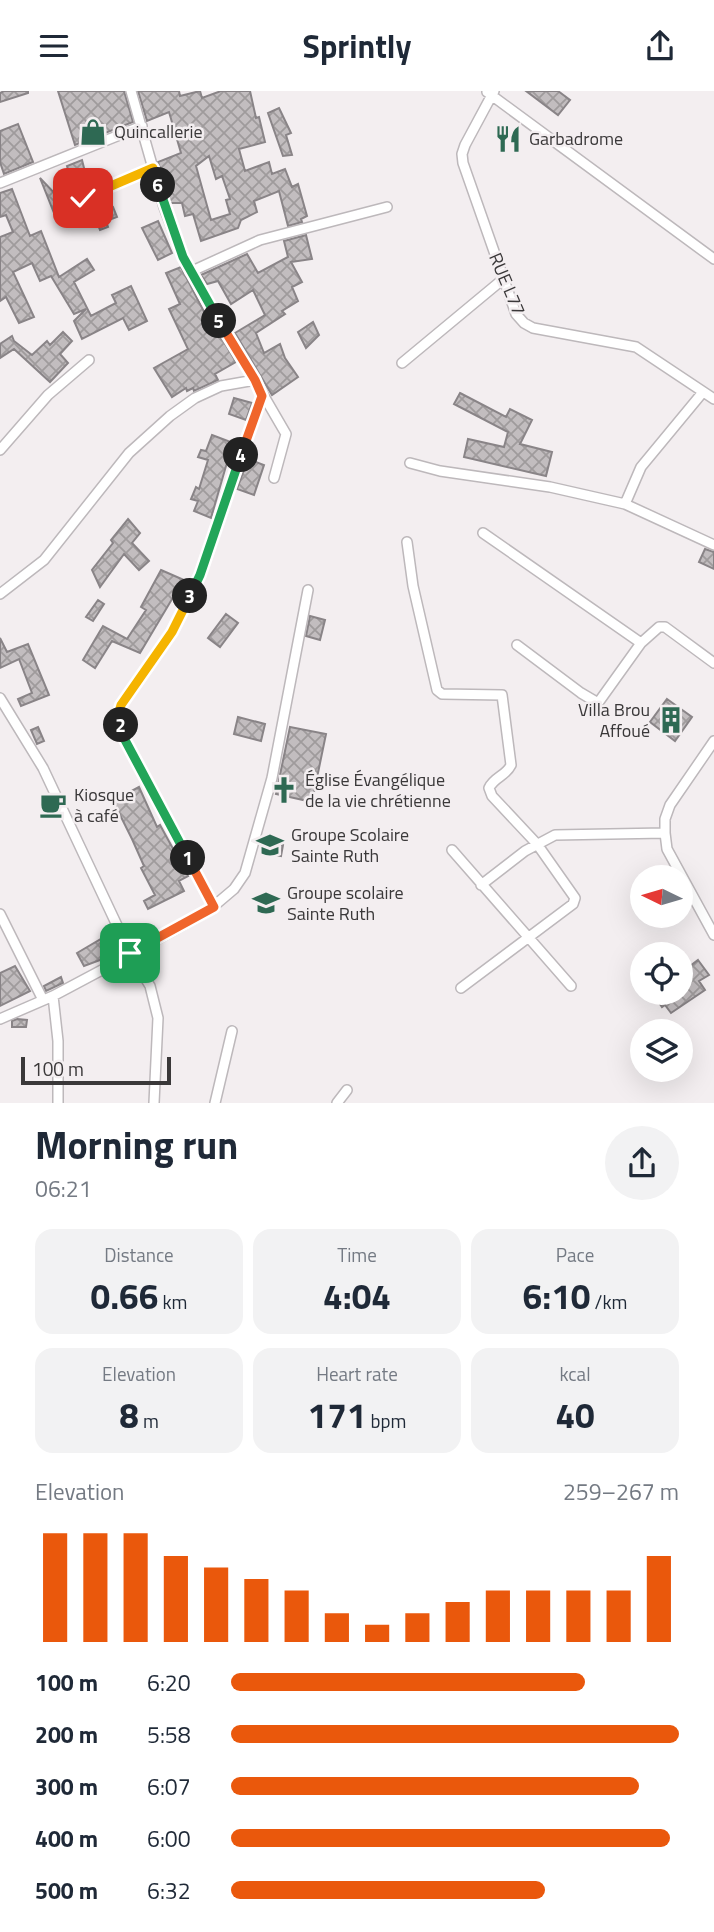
<!DOCTYPE html>
<meta charset="utf-8">
<style>
body{margin:0;font-family:"Titillium Web",sans-serif;background:#f2f2f3;color:#1f2937;height:100vh;display:flex;flex-direction:column;font-size:26px;white-space:nowrap}
*{box-sizing:border-box;margin:0}
p{font-size:23px;color:#747a83}
.icon{flex:none;width:38px;height:38px;fill:none;stroke:currentColor;stroke-width:2;stroke-linecap:round;stroke-linejoin:round}
.map{position:relative;height:1012px;overflow:hidden}
.drawer{display:flex;flex-direction:column;background:#fff;flex:1}
.drawer>*{flex:none}
.needle{width:46px;rotate:275deg}
.tools{position:absolute;left:630px;top:774px;display:grid;gap:14px}
.tools a{display:grid;place-items:center;width:63px;height:63px;border-radius:50%;background:#fff;box-shadow:0 7px 28px #0002;font-size:35px}
.scale{position:absolute;left:21px;bottom:18px;width:150px;box-sizing:border-box;padding-left:7px;border:4px solid #3a3839;border-top:0;font-size:19px;line-height:24px;white-space:nowrap;color:#3a3839;-webkit-text-stroke:5px #f3eef0;paint-order:stroke}
.pin{position:absolute;display:grid;place-items:center;width:60px;height:60px;color:#fff;margin:-30px;border-radius:14px;box-shadow:0 4px 10px #0006}
.km{position:absolute;width:35px;height:35px;margin:-18px;border-radius:50%;background:#222;color:#fff;font-size:19px;line-height:35px;text-align:center}
.round{display:grid;place-items:center;flex:none;width:74px;height:74px;border-radius:37px;background:#f2f2f3}
.head{display:flex;align-items:center;justify-content:space-between;height:119px;padding:0 35px}
h1{font-size:38px;font-weight:700;line-height:52px}
.metrics{display:grid;grid-template-columns:repeat(3,1fr);gap:10px;height:119px;padding:7px 35px}
.metrics div{display:grid;align-content:center;border-radius:18px;background:#f2f2f3;text-align:center}
.metrics b{font-size:35px;font-weight:700}
.metrics small{font-size:19px;font-weight:400}
.metrics p{font-size:19px}
.chart{height:196px;padding:14px 35px}
.chart p{display:flex;justify-content:space-between}
.chart svg{width:100%;height:126px;margin-top:7px;stroke:#ea580c;stroke-width:6}
ul{padding:0 35px;list-style:none;font-size:23px}
li{display:grid;grid-template-columns:112px 84px 1fr;align-items:center;height:52px}
li i{height:18px;border-radius:9px;background:#ea580c}
header{display:flex;justify-content:space-between;align-items:center;height:91px;padding:0 35px;background:#fff;font-size:32px;font-weight:700}
.map>svg:first-child{display:block}
</style>
<header><svg class="icon" aria-label="menu" viewBox="0 0 24 24"><path d="M4 6h16M4 12h16M4 18h16"/></svg>Sprintly<svg class="icon" aria-label="share" viewBox="0 0 24 24"><path d="M12 15V3M7 8l5-5 5 5M5 13v7h14v-7"/></svg></header>
<div class="map">
<svg width="714" height="1012" viewBox="0 0 714 1012">
<defs>
<pattern id="building-cross-hatch" width="8" height="8" patternUnits="userSpaceOnUse" patternTransform="scale(1.75)"><rect width="8" height="8" fill="#c2bdbf"/><path d="M0 0l8 8M0 8l8-8" fill="none" stroke="#9f9b9c"/></pattern>
</defs>
<rect width="100%" height="100%" fill="#f3eef0"/>
<path fill="url(#building-cross-hatch)" stroke="#898487" stroke-width="2" fill-rule="evenodd" d="M4,0h24v2l-28,9v-9z
M58,0h66l9,31 -58,23z
M138,0h41l1,5 20,-5 2,7 19,-7h29l6,27 3,-1 6,25 -26,7 6,22 24,-9 3,12 13,-5 7,18 6,-3 9,32 -6,3 1,3 -14,4 -9,-35 -25,10 3,11 -16,8 -3,8 -37,13 -8,-27 -8,2 -3,-13h-12l-12,-41 23,-9 -12,-41 -22,9zM209,65l7,23 6,-3 8,23 -4,1 4,14 -19,6 -15,-54z
M526,0h32l12,9 -12,15z
M279,17l12,25 -5,2 6,20 -9,1 -15,-43z
M18,33l15,38 -29,12 -4,-12v-31z
M82,69l5,20 -14,6 -6,-20z
M40,87l17,18 20,-4 -1,6 2,5 -24,10z
M12,98l18,47 11,-5 18,46 28,-18 7,11 -20,12 17,34 25,-13 -4,-8 19,-9 16,35 -18,9 -6,-12 -41,21 -8,-18 12,-12 -12,5 -23,-38 -11,5 -8,-18 -19,9 21,45 -15,6 -13,-26 -6,4v-64l13,-5 -7,-17 -6,2v-24z
M100,115l2,5 11,-4 4,10 -11,4 2,6 -8,3 -8,-20z
M158,130l14,32 -14,7 -16,-32z
M306,144l6,24 -21,3 11,20 -10,5 6,14 -16,10 3,3 -29,19 8,20 16,-9 5,14 13,19 -26,18 -37,-62 30,-18 -12,-25 -22,14 -13,-23 -11,3 -6,-9 46,-21 11,19 30,-16 -4,-16z
M181,176l36,70 2,-1 4,4 13,22 -21,12 3,6 -24,11 -1,-3 -6,3 -1,-3 -14,9 -18,-29 34,-19 -19,-40 11,-5 -14,-31z
M313,231l6,13 -13,13 -8,-16z
M63,241l9,9 -12,13 8,9 -18,19 -36,-33 -14,9v-14l12,-8 2,5 18,14 15,-14 3,4z
M460,302l46,24 4,-8 22,11 -12,24 32,8 -6,24 -82,-19 4,-18 36,8 4,-15 -54,-28z
M234,307l18,5 -6,17 -17,-6z
M212,344l24,9 -10,22 -15,52 -17,-7 4,-10 -7,-2 5,-12 3,2 9,-29 -10,-3 3,-7 5,1z
M248,368l16,6 -10,30 -17,-6z
M128,428l12,14 -8,10 17,18 -10,9 -15,-16 -24,33 -8,-17 21,-27 -2,-3z
M705,458l9,3v17l-15,-7z
M161,479l23,10 -7,15 -2,-1 -35,59 -28,-12 -17,27 -12,-8 20,-34 24,13 19,-29 -5,-3z
M98,509l6,4 -11,17 -7,-4z
M226,523l12,9 -18,24 -12,-9z
M310,525l15,4 -5,20 -14,-4z
M0,547l7,14 21,-8 21,51 -28,11 -3,-7 14,-6 -13,-34 -19,9z
M667,608l25,18 -17,24 -25,-19z
M238,626l27,7 -4,17 -27,-7z
M38,636l6,14 -7,3 -6,-14z
M290,636l36,7 -14,68 -36,-8z
M139,696l18,40 3,-2 28,51 -9,5 5,10 -36,18 -4,-8 11,-6 -14,-27 3,-2 -12,-27 -19,-38z
M268,751l15,3 -2,11 -16,-3z
M106,845l5,10 -4,2 4,8 -27,10 -7,-13z
M698,869l11,15 -10,6 6,9 -34,23 -6,-8 -3,2 -10,-15h29v-19z
M15,875l15,25 -30,15v-33z
M61,886l2,6 -17,8 -2,-5z
M17,928l10,1 -1,7h-14v-6z"/>
<g fill="none" stroke-linecap="round" stroke-linejoin="round">
<defs>
<path id="minor" d="M131,0l33,116 19,50 103,177 -12,44
M494,0l-29,54 -3,9 1,9 53,151 8,9 9,5 103,19 78,52
M487,1l227,167
M0,92l142,-57
M83,107l70,-30
M190,181l70,-32 127,-33
M402,272l100,-83
M703,301l-62,75 -16,37 89,41
M0,359l48,-55 41,-35
M410,372l30,8 110,16 75,17
M483,442l158,110 18,-16h6l49,36
M407,451l6,44 24,104 5,4 60,1 9,70c-5,11 -17,12 -22,23l3,8 45,48 38,54 -2,6 -112,84
M0,503l44,-34 85,-107 41,-37 25,-18 26,-12 34,-6
M517,554l64,48 17,10 43,-60
M0,607l43,70 87,185 20,33 8,32 -4,85
M714,650l-44,64 -5,14v14l2,16 47,86
M452,759l119,136
M481,794l44,-34 30,-16 110,-2
M214,816l-89,-167 -6,-25 2,-10 51,-73 28,-57 62,-179
M0,823l43,86
M53,905l5,45v62
M0,928l53,-23 62,-33 93,-52 26,-22 11,-16 27,-95 36,-188
M215,1012l17,-72
M337,1012l10,-13"/>
</defs>
<use href="#minor" stroke="#bdb8bb" stroke-width="12"/>
<use href="#minor" stroke="#fff" stroke-width="9"/>
</g>
<g fill="none" stroke-linecap="round" stroke-linejoin="round">
<defs>
<path id="split-1" d="M130,862l84,-46 -26,-49"/>
<path id="split-2" d="M121,634l4,15 63,118"/>
<path id="split-3" d="M121,634l-3,-10 3,-10 51,-73 18,-36"/>
<path id="split-4" d="M190,505l10,-21 41,-120"/>
<path id="split-5" d="M219,230l36,59 7,16 -21,59"/>
<path id="split-6" d="M158,94l25,72 36,64"/>
<path id="split-7" d="M83,107l70,-30 5,17"/>
</defs>
<use href="#split-1" stroke="#fff" stroke-width="14"/>
<use href="#split-2" stroke="#fff" stroke-width="14"/>
<use href="#split-3" stroke="#fff" stroke-width="14"/>
<use href="#split-4" stroke="#fff" stroke-width="14"/>
<use href="#split-5" stroke="#fff" stroke-width="14"/>
<use href="#split-6" stroke="#fff" stroke-width="14"/>
<use href="#split-7" stroke="#fff" stroke-width="14"/>
<use href="#split-1" stroke="#f0652b" stroke-width="9"/>
<use href="#split-2" stroke="#22a559" stroke-width="9"/>
<use href="#split-3" stroke="#f5b400" stroke-width="9"/>
<use href="#split-4" stroke="#22a559" stroke-width="9"/>
<use href="#split-5" stroke="#f0652b" stroke-width="9"/>
<use href="#split-6" stroke="#22a559" stroke-width="9"/>
<use href="#split-7" stroke="#f5b400" stroke-width="9"/>
</g>
<defs>
<symbol id="shop-bare" viewBox="-9 -9 18 18"><path d="M-5-2.5h2.3a2.7 3.5 0 0 1 5.4 0H5L5.5 6h-11ZM-1.5-2.5h3a1.5 2.3 0 0 0-3 0Z" fill="#2e6953" stroke="#f3eef0" stroke-width="2.5" paint-order="stroke"/></symbol>
<symbol id="restaurant-bare" viewBox="-9 -9 18 18"><path d="M-5-6h1v4h1v-4h1v4h1v-4h1v5L-1.5 .5V6h-2V.5L-5-1ZM5-6V6H3V1.5H1.5Q1.5-4 5-6Z" fill="#2e6953" stroke="#f3eef0" stroke-width="2.5" paint-order="stroke"/></symbol>
<symbol id="building-bare" viewBox="-9 -9 18 18"><path d="M-4-6H4V6H1V3H-1V6H-4ZM-2.5-4.3h1.7v1.8h-1.7ZM.8-4.3h1.7v1.8H.8ZM-2.5-1h1.7V.8h-1.7ZM.8-1h1.7V.8H.8Z" fill="#2e6953" stroke="#f3eef0" stroke-width="2.5" paint-order="stroke"/></symbol>
<symbol id="church-bare" viewBox="-9 -9 18 18"><path d="M-1.2-6h2.4v3.5h3.3v2.4h-3.3V6h-2.4V-.1h-3.3v-2.4h3.3Z" fill="#2e6953" stroke="#f3eef0" stroke-width="2.5" paint-order="stroke"/></symbol>
<symbol id="cafe-bare" viewBox="-9 -9 18 18"><path d="M-5.5-4.5H6V0H3Q3 3.5 0 3.5H-2.5Q-5.5 3.5-5.5 0ZM3-3.2v2h1.7v-2ZM-6 4.5H4V6H-6Z" fill="#2e6953" stroke="#f3eef0" stroke-width="2.5" paint-order="stroke"/></symbol>
<symbol id="school-bare" viewBox="-9 -9 18 18"><path d="M0-5L7-2L0 1L-7-2ZM-4 1L0 2.5L4 1V4Q0 6-4 4Z" fill="#2e6953" stroke="#f3eef0" stroke-width="2.5" paint-order="stroke"/></symbol>
</defs>
<g fill-rule="evenodd">
<use href="#shop-bare" x="74" y="22" width="38" height="38"/>
<use href="#restaurant-bare" x="489" y="29" width="38" height="38"/>
<use href="#building-bare" x="652" y="610" width="38" height="38"/>
<use href="#church-bare" x="265" y="680" width="38" height="38"/>
<use href="#cafe-bare" x="34" y="695" width="38" height="38"/>
<use href="#school-bare" x="251" y="735" width="38" height="38"/>
<use href="#school-bare" x="247" y="793" width="38" height="38"/>
</g>
<g text-anchor="middle" stroke-width="5" stroke-linejoin="round" paint-order="stroke">
<g font-size="18" fill="#3a3839" stroke="#f3eef0" text-anchor="start">
<text x="114" y="47">Quincallerie</text>
<text x="529" y="54">Garbadrome</text>
<text x="650" y="625" text-anchor="end">Villa Brou<tspan x="650" dy="21">Affoué</tspan></text>
<text x="305" y="695">Église Évangélique<tspan x="305" dy="21">de la vie chrétienne</tspan></text>
<text x="74" y="710">Kiosque<tspan x="74" dy="21">à café</tspan></text>
<text x="291" y="750">Groupe Scolaire<tspan x="291" dy="21">Sainte Ruth</tspan></text>
<text x="287" y="808">Groupe scolaire<tspan x="287" dy="21">Sainte Ruth</tspan></text>
</g>
<g font-size="18" fill="#3a3839" stroke="#f3eef0">
<text transform="translate(507 193) rotate(67)" y="6">RUE L77</text>
</g>
</g>
</svg>
<div class="tools">
<a><svg class="needle" viewBox="-14 -14 28 28"><path d="M0-13l5 13h-10z" fill="#e53935"/><path d="M0 13l5-13h-10z" fill="#747a83"/></svg></a>
<a><svg class="icon" aria-label="locate" viewBox="0 0 24 24"><circle cx="12" cy="12" r="6"/><path d="M12 2v4M12 18v4M2 12h4M18 12h4"/></svg></a>
<a><svg class="icon" aria-label="layers" viewBox="0 0 24 24"><path d="M12 4l9 5-9 5-9-5zM3 14l9 5 9-5"/></svg></a>
</div>
<div class="scale">100 m</div>
<div class="pin" style="left:130px;top:862px;background:#1e9e55"><svg class="icon" aria-label="arrive" viewBox="0 0 24 24"><path d="M6 21V4h12l-3 4 3 4H6"/></svg></div>
<div class="pin" style="left:83px;top:107px;background:#d93025"><svg class="icon" aria-label="check" viewBox="0 0 24 24"><path d="M5 12l5 5 9-10"/></svg></div>
<b class="km" style="left:188px;top:767px">1</b>
<b class="km" style="left:121px;top:634px">2</b>
<b class="km" style="left:190px;top:505px">3</b>
<b class="km" style="left:241px;top:364px">4</b>
<b class="km" style="left:219px;top:230px">5</b>
<b class="km" style="left:158px;top:94px">6</b>
</div>
<section class="drawer">
<div class="head"><div><h1>Morning run</h1><p>06:21</p></div><a class="round"><svg class="icon" aria-label="share" viewBox="0 0 24 24"><path d="M12 15V3M7 8l5-5 5 5M5 13v7h14v-7"/></svg></a></div>
<div class="metrics">
<div><p>Distance</p><b>0.66<small> km</small></b></div>
<div><p>Time</p><b>4:04</b></div>
<div><p>Pace</p><b>6:10<small> /km</small></b></div>
</div>
<div class="metrics">
<div><p>Elevation</p><b>8<small> m</small></b></div>
<div><p>Heart rate</p><b>171<small> bpm</small></b></div>
<div><p>kcal</p><b>40</b></div>
</div>
<div class="chart"><p><span>Elevation</span>259–267 m</p>
<svg viewBox="0 0 160 44" preserveAspectRatio="none"><path d="M5 44V6M15 44V6M25 44V6M35 44V14M45 44V18M55 44V22M65 44V26M75 44V34M85 44V38M95 44V34M105 44V30M115 44V26M125 44V26M135 44V26M145 44V26M155 44V14"/></svg>
</div>
<ul>
<li><b>100 m</b>6:20<i style="width:79%"></i></li>
<li><b>200 m</b>5:58<i style="width:100%"></i></li>
<li><b>300 m</b>6:07<i style="width:91%"></i></li>
<li><b>400 m</b>6:00<i style="width:98%"></i></li>
<li><b>500 m</b>6:32<i style="width:70%"></i></li>
</ul>
</section>
